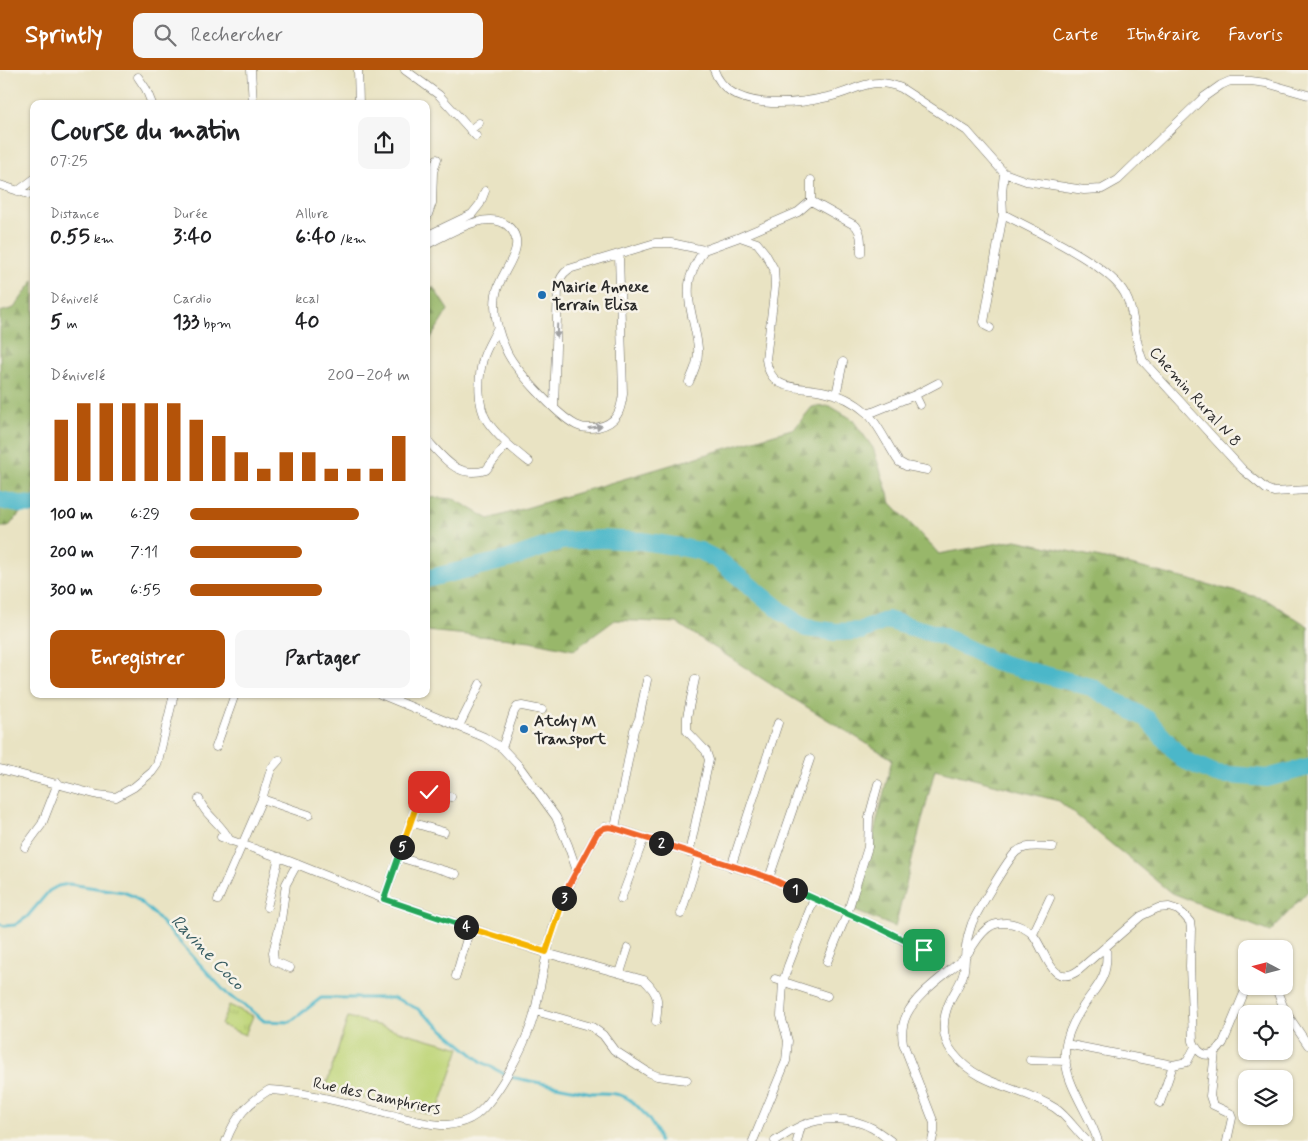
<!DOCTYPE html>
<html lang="fr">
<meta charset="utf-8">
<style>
body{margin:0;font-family:Mynerve,sans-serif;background:#f6f6f6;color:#202124;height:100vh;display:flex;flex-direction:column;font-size:19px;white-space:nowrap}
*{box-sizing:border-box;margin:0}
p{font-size:16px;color:#757577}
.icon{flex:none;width:28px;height:28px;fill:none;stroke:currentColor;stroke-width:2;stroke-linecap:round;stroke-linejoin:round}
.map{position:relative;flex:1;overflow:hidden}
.panel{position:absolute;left:30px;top:30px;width:400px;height:598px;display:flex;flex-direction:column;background:#fff;border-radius:10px;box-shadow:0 1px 4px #0004}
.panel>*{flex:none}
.needle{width:32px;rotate:277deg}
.tools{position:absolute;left:1238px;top:870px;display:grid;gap:10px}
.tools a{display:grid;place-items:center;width:55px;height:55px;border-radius:10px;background:#fff;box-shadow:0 1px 4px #0004;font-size:25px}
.pin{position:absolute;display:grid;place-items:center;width:42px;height:42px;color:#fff;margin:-21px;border-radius:10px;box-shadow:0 2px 8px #0006}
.km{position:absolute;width:25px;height:25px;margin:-12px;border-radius:50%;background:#222;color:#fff;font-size:14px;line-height:25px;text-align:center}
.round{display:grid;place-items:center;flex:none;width:52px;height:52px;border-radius:10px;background:#f6f6f6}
.head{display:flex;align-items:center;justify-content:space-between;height:85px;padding:0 20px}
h1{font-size:28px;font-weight:800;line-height:38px}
.metrics{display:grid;grid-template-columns:repeat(3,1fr);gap:8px;height:85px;padding:5px 20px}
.metrics div{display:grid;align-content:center}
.metrics b{font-size:21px;font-weight:800}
.metrics small{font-size:14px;font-weight:400}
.metrics p{font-size:14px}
.chart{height:140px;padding:10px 20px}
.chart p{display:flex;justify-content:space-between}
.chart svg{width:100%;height:90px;margin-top:5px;stroke:#b45309;stroke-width:6}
.action{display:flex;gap:10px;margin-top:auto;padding:10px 20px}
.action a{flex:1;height:58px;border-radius:10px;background:#b45309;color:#fff;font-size:20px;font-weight:800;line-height:58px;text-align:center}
.action a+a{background:#f6f6f6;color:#202124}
ul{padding:0 20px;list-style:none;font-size:16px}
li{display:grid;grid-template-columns:80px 60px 1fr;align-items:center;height:38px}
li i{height:12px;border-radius:6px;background:#b45309}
header{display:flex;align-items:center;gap:30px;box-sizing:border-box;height:70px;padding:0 25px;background:#b45309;color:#fff}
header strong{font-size:24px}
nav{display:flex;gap:28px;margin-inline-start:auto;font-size:18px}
.search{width:350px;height:45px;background:#f6f6f6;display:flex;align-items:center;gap:12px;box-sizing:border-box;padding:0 18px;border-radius:10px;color:#757577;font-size:19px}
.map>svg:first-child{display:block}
</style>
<header>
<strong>Sprintly</strong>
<div class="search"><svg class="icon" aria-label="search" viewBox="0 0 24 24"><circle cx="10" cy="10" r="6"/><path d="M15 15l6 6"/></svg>Rechercher</div>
<nav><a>Carte</a><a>Itinéraire</a><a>Favoris</a></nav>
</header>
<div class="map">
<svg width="1308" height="1071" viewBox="0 0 1308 1071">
<defs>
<pattern id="forest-firs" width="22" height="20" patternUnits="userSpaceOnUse" patternTransform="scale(1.25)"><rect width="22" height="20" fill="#98b76a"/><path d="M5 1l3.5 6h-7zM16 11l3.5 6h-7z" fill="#7c9557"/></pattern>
<pattern id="park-tufts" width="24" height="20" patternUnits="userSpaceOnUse" patternTransform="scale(1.25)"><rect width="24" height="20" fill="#c0d67a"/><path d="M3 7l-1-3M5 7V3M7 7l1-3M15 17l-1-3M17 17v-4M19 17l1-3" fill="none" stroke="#a5b86a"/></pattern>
</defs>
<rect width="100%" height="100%" fill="#f7f3e8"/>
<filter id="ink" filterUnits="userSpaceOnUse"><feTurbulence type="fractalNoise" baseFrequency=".02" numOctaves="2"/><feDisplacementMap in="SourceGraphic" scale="10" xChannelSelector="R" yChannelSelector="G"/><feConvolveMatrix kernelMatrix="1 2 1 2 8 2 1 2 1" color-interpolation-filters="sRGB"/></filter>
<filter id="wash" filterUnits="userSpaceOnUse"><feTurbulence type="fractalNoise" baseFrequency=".0096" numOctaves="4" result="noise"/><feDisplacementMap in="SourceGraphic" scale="20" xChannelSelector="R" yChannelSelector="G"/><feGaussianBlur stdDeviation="1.12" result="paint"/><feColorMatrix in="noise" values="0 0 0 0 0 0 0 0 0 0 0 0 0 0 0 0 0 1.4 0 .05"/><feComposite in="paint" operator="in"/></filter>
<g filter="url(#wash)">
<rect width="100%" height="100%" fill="#e9e3c3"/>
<path fill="#c0d67a" stroke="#768052" d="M348,947l112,31 -24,68 -111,-27z"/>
<path fill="url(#forest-firs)" stroke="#62714a" d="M34,210v217l-26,30h-8v-215l14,-4z
M433,217l15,23 -22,36v-56z
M830,336l22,13 21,29 18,55 48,51 77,-14 103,22 146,37 43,27v265l-38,41 -100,-40 -111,-91 -124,-32 -40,158 -40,-16 37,-152 -108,-66 -107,-70 -62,-3 -41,30 -43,-9 -105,-10v-134l28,2 35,20 306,-91 17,-21z"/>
<path fill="url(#park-tufts)" stroke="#768052" d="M229,935l24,11 -8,19 -24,-10z"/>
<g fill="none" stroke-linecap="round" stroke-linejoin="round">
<path stroke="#4cb7c9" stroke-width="3" d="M0,854l4,2 11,-1 12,-8 22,-26 9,-5 11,-2 54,8 10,4 21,18 74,81 22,14 14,12 26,1 31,-24h74l23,11 64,53 28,15 82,16c9,0 19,-1 28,2 15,4 37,31 39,46"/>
<path stroke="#4cb7c9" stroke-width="18" d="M0,430l18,4 16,1
M426,509l83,-20 52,-18 40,-2 41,2 39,6 19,4 18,9 67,54 21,14 30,4 25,-1 26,-11 55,16 53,26 96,25 56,32 35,40 34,15 51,4 41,-11"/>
</g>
</g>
<g filter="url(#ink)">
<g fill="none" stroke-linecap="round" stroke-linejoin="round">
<defs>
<path id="street" d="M251,0l2,34
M358,0l1,34
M405,0l34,25 37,41
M714,0c15,42 79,35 114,27 29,-6 42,-22 73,-9l66,43 37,42 22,8 58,9 18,-1 16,-9 86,-83 17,-12 9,-4h21l15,2 42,12
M138,7l8,12 6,15
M470,60l9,-7
M0,115l34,11
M18,121l16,-12
M811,131l45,25c6,8 5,17 5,27
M1003,144c30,16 107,51 122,80 11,20 8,44 18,67l100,109 23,19 8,3 34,-2
M426,150l6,-17 1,-31 4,-13
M426,166l46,-22 8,-10 5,-13
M740,167l58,-25 13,-11v-21
M426,175c21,-10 64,-39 84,-17 19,19 -11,45 -14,66 -3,19 2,39 10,56 8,19 51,65 70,75 12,6 33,3 41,-10 4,-6 5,-14 6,-21l-4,-139
M498,257c-5,11 -12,21 -15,32 -5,18 -6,46 4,62 11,16 27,29 42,41
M990,258l-4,-2 -2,-4 19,-108 -1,-22 2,-19
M689,312c5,-11 10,-22 9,-34 -2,-23 -13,-46 -8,-70 3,-10 8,-19 14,-28
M836,325l7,-33
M915,325l5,10
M554,336l4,-118c1,-9 4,-14 11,-19l86,-26h16l33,7 36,-13 17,6 8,10 9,16 1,17 -9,73c4,33 31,27 56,32 16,3 33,11 45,22 11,10 22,35 32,49l7,4 21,4
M868,344l47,-19 23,-12
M426,369c18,19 31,40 60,31l21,-26
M380,624l104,43 18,11 17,18 37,51 12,28 9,26
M459,656l21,-42
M216,677l19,-53
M502,678l12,-36 3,-5 5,-1 20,4
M0,699l98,26 18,2 18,-10 18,-15 5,-7 17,-71
M199,729c6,17 23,24 31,42
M262,729l47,16
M410,752l34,10
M615,758l19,-98 5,-11 8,-39
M221,767l68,24 95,38 162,54 98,27c15,14 15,21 12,41
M25,777l17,-23 16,-41
M1053,777c-11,0 -27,-3 -37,5 -8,7 -39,60 -44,71 -2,6 -4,12 -5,18 -3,12 -1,23 -4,34 -3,10 -10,18 -14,28 -7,17 -8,35 4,50 27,35 68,33 102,55 13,9 21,23 32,33
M689,783l20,-93 -3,-9 -19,-20v-14l8,-38
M398,787l58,17
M731,797l47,-144
M769,808l41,-119
M384,829l35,-101 3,-5 7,-1 22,5
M621,829l23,-61
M218,830l44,-101 9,-30 8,-9
M267,837l12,-50
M681,844l18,-58
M1033,864l17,-36
M827,892l20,-48 21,-67 1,-30 9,-33
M290,898l-16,-7 -1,-9 8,-32 5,-36 11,-20
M620,903l8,-25
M456,906l14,-48
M775,909l52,17
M1275,916l10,25 23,34
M535,941l57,16 11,8 11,15 34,22 9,4 30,4
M1066,974l107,21
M1215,982l-5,44 3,9 17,8 2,5 -5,23
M1030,990l36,1
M1160,1033l13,-38 14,-3 8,-15
M226,1071c9,-24 22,-38 43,-51 42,2 82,15 123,25 16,4 39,11 55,10 10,-1 21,-4 29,-10 23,-18 52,-75 59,-104 7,-31 11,-62 21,-92 10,-31 26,-58 41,-86l8,-6 10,1 154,50 113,51 36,19 21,7
M753,1071l33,-80 2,-20 -7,-25 2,-34 5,-16 26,-67
M775,1071c9,-5 18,-12 28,-16 20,-8 49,-8 69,3 6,3 13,9 19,13
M797,1071l4,-15
M932,1071l2,-9v-9l-31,-80c-2,-11 -1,-19 4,-29 11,-22 39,-39 57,-56 9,-10 15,-26 27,-32 5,-3 10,-3 15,-3 8,0 22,6 27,12 13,15 18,55 46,35l62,-54 17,-8 11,-1 9,3 6,5 6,7 1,7 -1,37 3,75c7,18 20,18 30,2l24,-57
M1098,1071c-9,-30 -34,-56 -33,-90 1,-16 12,-36 21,-49 6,-9 13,-16 17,-26 4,-9 4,-20 3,-30"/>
</defs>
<use href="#street" stroke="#6e6b60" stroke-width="9"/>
<use href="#street" stroke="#fff" stroke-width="8"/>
</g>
<defs><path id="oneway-solid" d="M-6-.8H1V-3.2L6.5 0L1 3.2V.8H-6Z" transform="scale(1.25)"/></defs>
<g fill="#a0a0a0">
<use href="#oneway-solid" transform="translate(557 261) rotate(92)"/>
<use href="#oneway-solid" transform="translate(595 357) rotate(-10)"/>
</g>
</g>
<g fill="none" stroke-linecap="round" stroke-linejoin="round" filter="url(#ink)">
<defs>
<path id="split-1" d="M795,820l87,39 42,21"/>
<path id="split-2" d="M661,773l109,35 25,12"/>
<path id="split-3" d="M564,828l4,-11 29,-54c6,-5 9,-7 17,-5l47,15"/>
<path id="split-4" d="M466,857l80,25 18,-54"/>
<path id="split-5" d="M402,777l-18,52 82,28"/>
<path id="split-6" d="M402,777l17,-49 3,-5 7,-1"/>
</defs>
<use href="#split-1" stroke="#fff" stroke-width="10"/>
<use href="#split-2" stroke="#fff" stroke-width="10"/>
<use href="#split-3" stroke="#fff" stroke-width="10"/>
<use href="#split-4" stroke="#fff" stroke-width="10"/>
<use href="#split-5" stroke="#fff" stroke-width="10"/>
<use href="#split-6" stroke="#fff" stroke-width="10"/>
<use href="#split-1" stroke="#22a559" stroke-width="6"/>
<use href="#split-2" stroke="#f0652b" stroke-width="6"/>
<use href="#split-3" stroke="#f0652b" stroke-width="6"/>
<use href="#split-4" stroke="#f5b400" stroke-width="6"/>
<use href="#split-5" stroke="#22a559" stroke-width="6"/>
<use href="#split-6" stroke="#f5b400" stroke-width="6"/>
</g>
<g fill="#1f6fb2" stroke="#f7f3e8" stroke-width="2">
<circle cx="542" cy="225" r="5"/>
<circle cx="524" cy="659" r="5"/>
</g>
<g text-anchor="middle" stroke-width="5" stroke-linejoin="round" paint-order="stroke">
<g font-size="16" font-weight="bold" fill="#2b2b2b" stroke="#f7f3e8" text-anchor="start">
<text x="552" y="222">Mairie Annexe<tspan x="552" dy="18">Terrain Elisa</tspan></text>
<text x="534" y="656">Atchy M<tspan x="534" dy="18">Transport</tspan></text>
</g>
<g font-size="16" fill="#2b2b2b" stroke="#f7f3e8">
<text transform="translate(1196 326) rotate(48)" y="6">Chemin Rural N 8</text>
<text transform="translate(377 1025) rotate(12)" y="6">Rue des Camphriers</text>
</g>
<g font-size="18" font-style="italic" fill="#375c62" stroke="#f7f3e8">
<text transform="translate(208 882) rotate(46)" y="6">Ravine Coco</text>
</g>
</g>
</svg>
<div class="tools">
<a><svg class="needle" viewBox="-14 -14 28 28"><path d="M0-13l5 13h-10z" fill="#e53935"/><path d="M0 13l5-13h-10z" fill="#757577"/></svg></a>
<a><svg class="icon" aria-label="locate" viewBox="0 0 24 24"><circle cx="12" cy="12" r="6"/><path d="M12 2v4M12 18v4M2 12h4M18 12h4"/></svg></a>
<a><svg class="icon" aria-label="layers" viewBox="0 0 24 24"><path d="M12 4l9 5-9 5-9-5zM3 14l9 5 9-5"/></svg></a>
</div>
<div class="pin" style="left:924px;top:880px;background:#1e9e55"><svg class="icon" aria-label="arrive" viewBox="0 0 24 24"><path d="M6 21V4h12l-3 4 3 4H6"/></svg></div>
<div class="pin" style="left:429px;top:722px;background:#d93025"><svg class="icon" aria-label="check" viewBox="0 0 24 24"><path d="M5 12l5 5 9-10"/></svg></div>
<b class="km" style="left:795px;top:820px">1</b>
<b class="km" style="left:661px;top:773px">2</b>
<b class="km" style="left:564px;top:828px">3</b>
<b class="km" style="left:466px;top:857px">4</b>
<b class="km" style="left:402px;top:777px">5</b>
<section class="panel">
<div class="head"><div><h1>Course du matin</h1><p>07:25</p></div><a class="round"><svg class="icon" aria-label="share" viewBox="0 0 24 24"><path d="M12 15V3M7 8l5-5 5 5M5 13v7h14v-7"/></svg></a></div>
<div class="metrics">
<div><p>Distance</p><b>0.55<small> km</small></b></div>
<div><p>Durée</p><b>3:40</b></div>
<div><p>Allure</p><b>6:40<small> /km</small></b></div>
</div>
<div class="metrics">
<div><p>Dénivelé</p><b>5<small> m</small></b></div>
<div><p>Cardio</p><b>133<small> bpm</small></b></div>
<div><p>kcal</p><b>40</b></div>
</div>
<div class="chart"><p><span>Dénivelé</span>200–204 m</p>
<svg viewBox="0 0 160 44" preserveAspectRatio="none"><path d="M5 44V14M15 44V6M25 44V6M35 44V6M45 44V6M55 44V6M65 44V14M75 44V22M85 44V30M95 44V38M105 44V30M115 44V30M125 44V38M135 44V38M145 44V38M155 44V22"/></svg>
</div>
<ul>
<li><b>100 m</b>6:29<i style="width:77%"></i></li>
<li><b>200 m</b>7:11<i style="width:51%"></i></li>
<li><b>300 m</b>6:55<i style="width:60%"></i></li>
</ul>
<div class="action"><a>Enregistrer</a><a>Partager</a></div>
</section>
</div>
